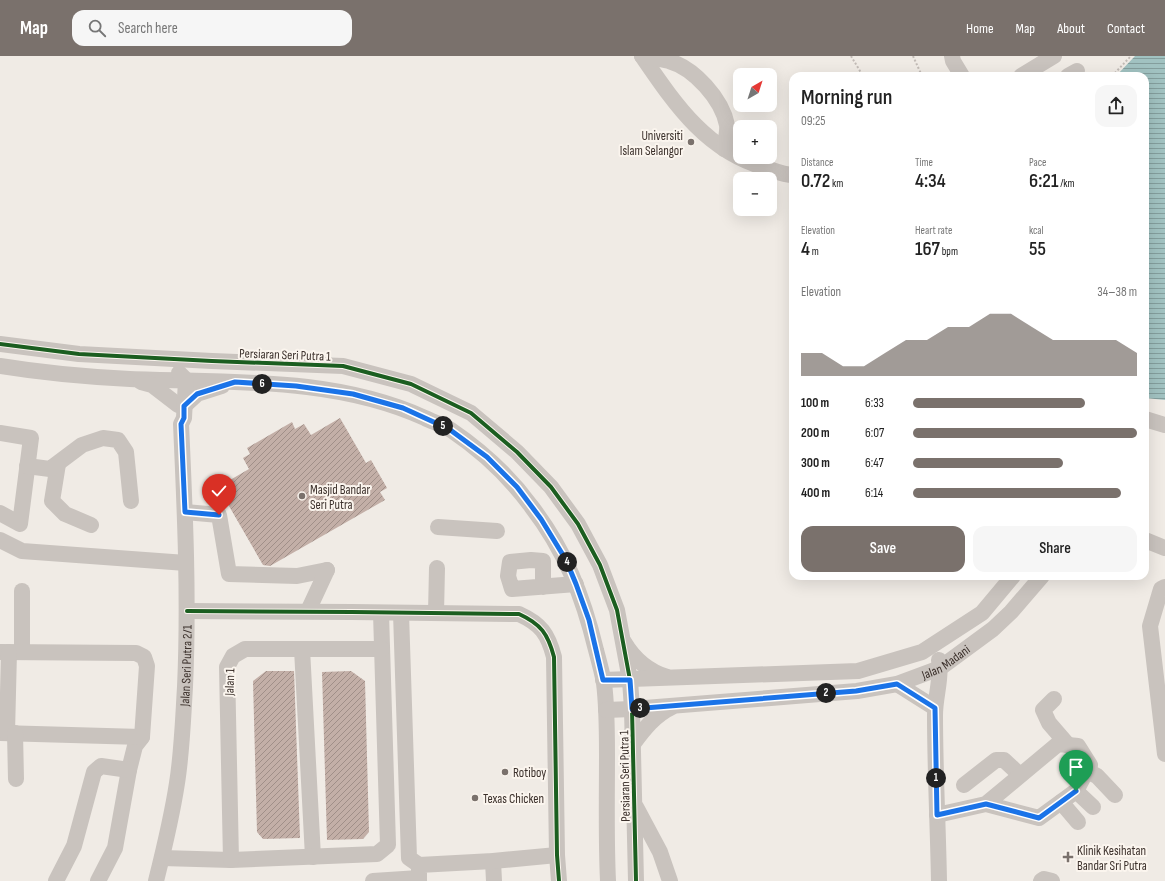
<!DOCTYPE html>
<meta charset="utf-8">
<style>
body{margin:0;font-family:"Sofia Sans Condensed",sans-serif;background:#f6f6f6;color:#222;height:100vh;display:flex;flex-direction:column;font-size:15px;white-space:nowrap}
*{box-sizing:border-box;margin:0}
p{font-size:13px;color:#767676}
.icon{flex:none;width:22px;height:22px;fill:none;stroke:currentColor;stroke-width:2;stroke-linecap:round;stroke-linejoin:round}
.map{position:relative;flex:1;overflow:hidden}
.sheet{position:absolute;left:789px;top:16px;width:360px;height:508px;display:flex;flex-direction:column;background:#fff;border-radius:12px;box-shadow:0 4px 16px #0002}
.sheet>*{flex:none}
.needle{width:26px;rotate:39deg}
.controls{position:absolute;left:733px;top:12px;display:grid;gap:8px}
.controls a{display:grid;place-items:center;width:44px;height:44px;border-radius:8px;background:#fff;box-shadow:0 4px 16px #0002;font-size:20px}
.pin{position:absolute;display:grid;place-items:center;width:34px;height:34px;color:#fff;margin:-41px -17px;border-radius:50% 50% 50% 0;rotate:-45deg;box-shadow:0 0 4px #0007}
.pin .icon{rotate:45deg}
.km{position:absolute;width:20px;height:20px;margin:-10px;border-radius:50%;background:#222;color:#fff;font-size:11px;line-height:20px;text-align:center}
.round{display:grid;place-items:center;flex:none;width:42px;height:42px;border-radius:12px;background:#f6f6f6}
.overview{display:flex;align-items:center;justify-content:space-between;height:68px;padding:0 12px}
h1{font-size:22px;font-weight:600;line-height:30px}
.figures{display:grid;grid-template-columns:repeat(3,1fr);gap:6px;height:68px;padding:4px 12px}
.figures div{display:grid;align-content:center}
.figures b{font-size:20px;font-weight:600}
.figures small{font-size:11px;font-weight:400}
.figures p{font-size:11px}
.chart{height:112px;padding:8px 12px}
.chart p{display:flex;justify-content:space-between}
.chart svg{width:100%;height:72px;margin-top:4px;fill:#7a716c;opacity:.7}
.action{display:flex;gap:8px;margin-top:auto;padding:8px 12px}
.action a{flex:1;height:46px;border-radius:12px;background:#7a716c;color:#fff;font-size:16px;font-weight:600;line-height:46px;text-align:center}
.action a+a{background:#f6f6f6;color:#222}
ul{padding:0 12px;list-style:none;font-size:13px}
li{display:grid;grid-template-columns:64px 48px 1fr;align-items:center;height:30px}
li i{height:10px;border-radius:5px;background:#7a716c}
header{display:flex;align-items:center;gap:24px;box-sizing:border-box;height:56px;padding:0 20px;background:#7a716c;color:#fff}
header strong{font-size:19px}
nav{display:flex;gap:22px;margin-inline-start:auto;font-size:14px}
.search{width:280px;height:36px;background:#f6f6f6;display:flex;align-items:center;gap:10px;box-sizing:border-box;padding:0 14px;border-radius:12px;color:#767676;font-size:15px}
.map>svg:first-child{display:block}
</style>
<header>
<strong>Map</strong>
<div class="search"><svg class="icon" aria-label="search" viewBox="0 0 24 24"><circle cx="10" cy="10" r="6"/><path d="M15 15l6 6"/></svg>Search here</div>
<nav><a>Home</a><a>Map</a><a>About</a><a>Contact</a></nav>
</header>
<div class="map">
<svg width="1165" height="825" viewBox="0 0 1165 825">
<defs>
<pattern id="water-rules" width="6" height="5" patternUnits="userSpaceOnUse"><rect width="6" height="5" fill="#a1c2c1"/><path d="M0 2.5h6" fill="none" stroke="#849e9d"/></pattern>
<pattern id="building-hatch" width="6" height="6" patternUnits="userSpaceOnUse"><rect width="6" height="6" fill="#c3afa7"/><path d="M-1 1l2-2M0 6l6-6M5 7l2-2" fill="none" stroke="#a08f88"/></pattern>
</defs>
<rect width="100%" height="100%" fill="#f0ebe5"/>
<path fill="url(#water-rules)" d="M1135,0h30v344l-20,-2v-322h-29z"/>
<path fill="url(#building-hatch)" d="M340,362l26,45 5,-3 16,28 -7,4 5,8 -115,66 -7,-1 -45,-78 31,-18 -6,-11 7,-4 -3,-6 45,-26 3,7 9,-5 7,11z
M266,615h28l6,167 -37,1 -6,-7 -4,-151z
M351,615l14,10 4,151 -6,7 -36,1 -5,-168z"/>
<g fill="none" stroke-linecap="round" stroke-linejoin="round">
<path stroke="#c2bbb6" stroke-width="2" stroke-dasharray="2 2" stroke-linecap="butt" d="M851,0l12,20
M913,0l9,20
M1112,20l19,-20"/>
<g stroke="#c9c3be" stroke-width="16">
<path d="M642,0c33,48 64,95 124,112 9,3 18,7 27,7"/>
<path d="M642,0c9,2 18,2 27,5 25,7 53,38 58,64 1,7 -2,17 -3,24"/>
<path d="M952,0l1,5 9,15"/>
<path d="M1021,20l33,-20"/>
<path d="M1068,20l9,-5"/>
<path d="M0,288l79,10 133,7 131,5 68,18 60,29 46,39 34,35 27,37 22,41 17,45 13,70 2,29 4,172"/>
<path d="M0,310c43,7 86,11 130,13 98,4 203,-3 295,39 8,4 18,7 26,12 31,21 58,46 80,76 34,44 52,90 65,144 3,11 6,22 8,33 3,24 3,48 3,72 0,42 -1,84 1,126"/>
<path d="M141,326l11,3 26,20"/>
<path d="M184,350l13,-12 25,-8"/>
<path d="M1145,363l20,6"/>
<path d="M0,377l31,5 -11,86 -20,-11"/>
<path d="M58,408l-6,37 13,13 26,11"/>
<path d="M27,410l23,3 32,-24 21,-7 15,2 8,12 5,49"/>
<path d="M185,456l34,3 10,59 68,2 30,-6"/>
<path d="M438,471l59,4"/>
<path d="M0,484l22,11 164,12"/>
<path d="M1145,484l20,8"/>
<path d="M543,531v-26l-12,-1 -21,2 -2,14 4,13 64,-5"/>
<path d="M1165,531l-4,2 -11,37 15,128"/>
<path d="M22,535v61"/>
<path d="M187,555c111,0 221,2 332,3 22,10 29,20 35,43l3,198 2,26"/>
<path d="M308,555l19,-41"/>
<path d="M401,557l8,245 10,7"/>
<path d="M436,557l1,-45"/>
<path d="M624,586c10,17 24,29 43,35"/>
<path d="M302,593l11,208"/>
<path d="M0,596l136,1 8,4 3,9 -5,71 -7,9 -6,24 -14,78 -17,33"/>
<path d="M939,604c3,18 -4,36 -4,55 0,55 3,111 4,166"/>
<path d="M603,624l255,-9 64,-19 60,-39 31,-37"/>
<path d="M897,628l38,24"/>
<path d="M1054,643l-11,11 6,13 19,22"/>
<path id="s1" d="M606,654l26,-1 225,-18 40,-7 43,-16 53,-39 18,-17 31,-36"/>
<path d="M0,677l142,4"/>
<path d="M7,677l2,-81"/>
<path d="M15,677l1,46"/>
<path d="M633,688c11,-15 22,-29 39,-37"/>
<path d="M1087,715l10,5 18,19"/>
<path d="M964,729l32,-25h8l16,15"/>
<path d="M1076,735l17,16"/>
<path d="M1061,746l17,20"/>
<path d="M636,751l24,45 10,29"/>
<path d="M937,759l49,-11 72,-60 20,2 12,19 -14,26 -37,27 -53,-14"/>
<path d="M162,802l69,2 146,-6 11,-9 -7,-232"/>
<path d="M231,804l-4,-193 6,-11 12,-7h137"/>
<path d="M493,805l1,20"/>
<path d="M56,825l18,-35 20,-74 7,-6 28,4"/>
<path id="s2" d="M156,825c8,-32 16,-65 21,-98 5,-31 6,-64 8,-96 4,-88 0,-175 -4,-263l3,-6 2,-38 -7,-7"/>
<path d="M373,825l46,-3"/>
<path d="M419,825v-16l74,-4 64,-6"/>
<path d="M1041,825l3,-2 8,2"/>
</g>
<defs>
<path id="cycleway" d="M0,288l79,10 133,7 131,5 68,18 60,29 46,39 34,35 27,37 22,41 17,45 13,70 2,29 4,172
M187,555c111,0 221,2 332,3 22,10 29,20 35,43l3,198 2,26"/>
</defs>
<use href="#cycleway" stroke="#fbf5ee" stroke-width="6"/>
<use href="#cycleway" stroke="#1b5e20" stroke-width="4"/>
</g>
<g fill="none" stroke-linecap="round" stroke-linejoin="round">
<defs>
<path id="route" d="M219,459l-34,-3 -4,-88 3,-6v-12l13,-12 38,-12 61,4 57,8 50,14 46,21 38,28 30,30 24,32 25,41 10,24 13,36 14,60h27l2,29 224,-18 41,-7 38,24 2,107 49,-11 53,14 37,-27"/>
</defs>
<use href="#route" stroke="#fff" stroke-width="8"/>
<use href="#route" stroke="#1a73e8" stroke-width="5"/>
</g>
<g fill="#7a716c" stroke="#fbf5ee" stroke-width="1.5">
<circle cx="691" cy="86" r="4"/>
<circle cx="302" cy="440" r="4"/>
<circle cx="505" cy="716" r="4"/>
<circle cx="475" cy="742" r="4"/>
<path d="M1066 795h4v4h4v4h-4v4h-4v-4h-4v-4h4z"/>
</g>
<g text-anchor="middle" stroke-width="4" stroke-linejoin="round" paint-order="stroke">
<g font-size="13" fill="#3b302b" stroke="#fbf5ee" text-anchor="start">
<text x="683" y="84" text-anchor="end">Universiti<tspan x="683" dy="15">Islam Selangor</tspan></text>
<text x="310" y="438">Masjid Bandar<tspan x="310" dy="15">Seri Putra</tspan></text>
<text x="513" y="721">Rotiboy</text>
<text x="483" y="747">Texas Chicken</text>
<text x="1077" y="799">Klinik Kesihatan<tspan x="1077" dy="15">Bandar Sri Putra</tspan></text>
</g>
<g font-size="13" fill="#3b302b" stroke="#fbf5ee">
<text transform="translate(285 298) rotate(2)" y="5">Persiaran Seri Putra 1</text>
<text dy="5" stroke="none"><textPath href="#s1" startOffset="346">Jalan Madani</textPath></text>
<text dy="5" stroke="none"><textPath href="#s2" startOffset="218">Jalan Seri Putra 2/1</textPath></text>
<text transform="translate(229 626) rotate(-88)" y="5">Jalan 1</text>
<text transform="translate(624 720) rotate(-91)" y="5">Persiaran Seri Putra 1</text>
</g>
</g>
</svg>
<div class="controls">
<a><svg class="needle" viewBox="-14 -14 28 28"><path d="M0-13l5 13h-10z" fill="#e53935"/><path d="M0 13l5-13h-10z" fill="#767676"/></svg></a>
<a>+</a>
<a>−</a>
</div>
<div class="pin" style="left:1076px;top:735px;background:#1e9e55"><svg class="icon" aria-label="arrive" viewBox="0 0 24 24"><path d="M6 21V4h12l-3 4 3 4H6"/></svg></div>
<div class="pin" style="left:219px;top:459px;background:#d93025"><svg class="icon" aria-label="check" viewBox="0 0 24 24"><path d="M5 12l5 5 9-10"/></svg></div>
<b class="km" style="left:936px;top:722px">1</b>
<b class="km" style="left:826px;top:637px">2</b>
<b class="km" style="left:640px;top:652px">3</b>
<b class="km" style="left:567px;top:506px">4</b>
<b class="km" style="left:443px;top:370px">5</b>
<b class="km" style="left:262px;top:328px">6</b>
<section class="sheet">
<div class="overview"><div><h1>Morning run</h1><p>09:25</p></div><a class="round"><svg class="icon" aria-label="share" viewBox="0 0 24 24"><path d="M12 15V3M7 8l5-5 5 5M5 13v7h14v-7"/></svg></a></div>
<div class="figures">
<div><p>Distance</p><b>0.72<small> km</small></b></div>
<div><p>Time</p><b>4:34</b></div>
<div><p>Pace</p><b>6:21<small> /km</small></b></div>
</div>
<div class="figures">
<div><p>Elevation</p><b>4<small> m</small></b></div>
<div><p>Heart rate</p><b>167<small> bpm</small></b></div>
<div><p>kcal</p><b>55</b></div>
</div>
<div class="chart"><p><span>Elevation</span>34–38 m</p>
<svg viewBox="0 0 160 44" preserveAspectRatio="none"><path d="M0 44V30L10 30L20 38L30 38L40 30L50 22L60 22L70 14L80 14L90 6L100 6L110 14L120 22L130 22L140 22L150 22L160 30V44z"/></svg>
</div>
<ul>
<li><b>100 m</b>6:33<i style="width:77%"></i></li>
<li><b>200 m</b>6:07<i style="width:100%"></i></li>
<li><b>300 m</b>6:47<i style="width:67%"></i></li>
<li><b>400 m</b>6:14<i style="width:93%"></i></li>
</ul>
<div class="action"><a>Save</a><a>Share</a></div>
</section>
</div>
